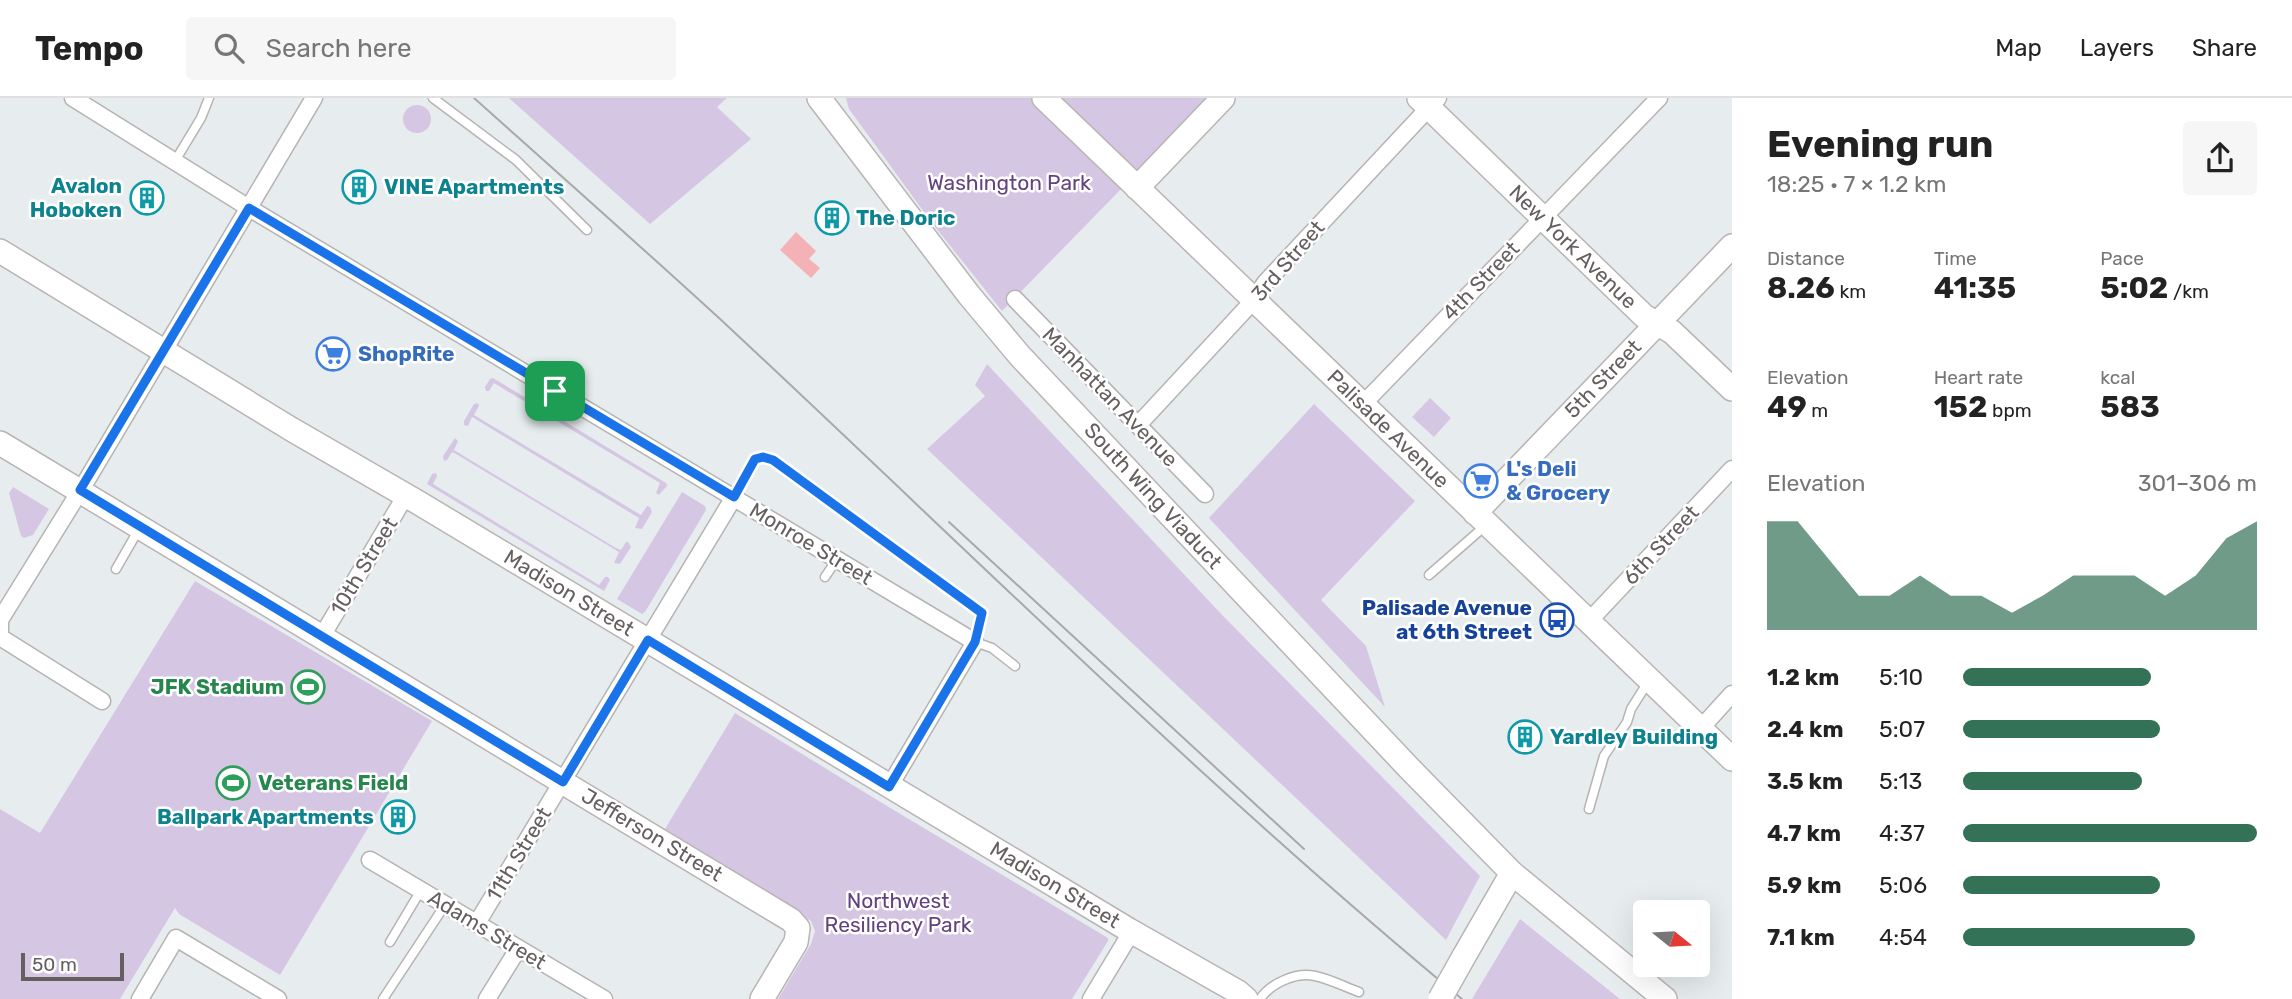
<!DOCTYPE html>
<meta charset="utf-8">
<style>
body{margin:0;font-family:Rubik,sans-serif;background:#f6f6f6;color:#222;height:100vh;display:flex;flex-direction:column;font-size:26px;white-space:nowrap}
*{box-sizing:border-box;margin:0}
p{font-size:23px;color:#767676}
.icon{flex:none;width:38px;height:38px;fill:none;stroke:currentColor;stroke-width:2;stroke-linecap:round;stroke-linejoin:round}
.map{position:relative;flex:1;overflow:hidden}
.side{display:flex;flex-direction:column;background:#fff;width:560px}
.side>*{flex:none}
.needle{width:46px;rotate:108deg}
.fabs{position:absolute;left:1633px;top:802px;display:grid;gap:14px}
.fabs a{display:grid;place-items:center;width:77px;height:77px;border-radius:7px;background:#fff;box-shadow:0 7px 28px #0002;font-size:35px}
.scale{position:absolute;left:21px;bottom:18px;width:103px;box-sizing:border-box;padding-left:7px;border:4px solid #655f5f;border-top:0;font-size:19px;line-height:24px;white-space:nowrap;color:#655f5f;-webkit-text-stroke:5px #fff;paint-order:stroke}
.pin{position:absolute;display:grid;place-items:center;width:60px;height:60px;color:#fff;margin:-30px;border-radius:14px;box-shadow:0 4px 10px #0006}
.round{display:grid;place-items:center;flex:none;width:74px;height:74px;border-radius:7px;background:#f6f6f6}
.head{display:flex;align-items:center;justify-content:space-between;height:119px;padding:0 35px}
h1{font-size:38px;font-weight:700;line-height:52px}
.figures{display:grid;grid-template-columns:repeat(3,1fr);gap:10px;height:119px;padding:7px 35px}
.figures div{display:grid;align-content:center}
.figures b{font-size:30px;font-weight:700}
.figures small{font-size:19px;font-weight:400}
.figures p{font-size:19px}
.chart{height:196px;padding:14px 35px}
.chart p{display:flex;justify-content:space-between}
.chart svg{width:100%;height:126px;margin-top:7px;fill:#347257;opacity:.7}
ul{padding:0 35px;list-style:none;font-size:23px}
li{display:grid;grid-template-columns:112px 84px 1fr;align-items:center;height:52px}
li i{height:18px;border-radius:9px;background:#347257}
header{display:flex;align-items:center;gap:42px;box-sizing:border-box;height:98px;padding:0 35px;background:#fff;border-bottom:2px solid #e0e0e0}
header strong{font-size:33px}
nav{display:flex;gap:38px;margin-inline-start:auto;font-size:24px}
.search{width:490px;height:63px;background:#f6f6f6;display:flex;align-items:center;gap:18px;box-sizing:border-box;padding:0 24px;border-radius:7px;color:#767676;font-size:26px}
main{display:flex;flex:1;min-height:0}
.map>svg:first-child{display:block}
</style>
<header>
<strong>Tempo</strong>
<div class="search"><svg class="icon" aria-label="search" viewBox="0 0 24 24"><circle cx="10" cy="10" r="6"/><path d="M15 15l6 6"/></svg>Search here</div>
<nav><a>Map</a><a>Layers</a><a>Share</a></nav>
</header>
<main>
<div class="map">
<svg width="1732" height="901" viewBox="0 0 1732 901">
<rect width="100%" height="100%" fill="#e7edef"/>
<path fill="#d5c7e3" d="M509,0h218l-10,9 34,32 -101,85z
M846,0h364l-208,213 -70,-88 -83,-114z
M403 21a14 14 0 1 1 28 0a14 14 0 1 1-28 0Z
M987,266l237,253 256,259 -34,64 -519,-491 58,-53 -10,-11z
M493,280l173,105 1,3 -8,9 -3,-2 4,-10 -153,-92 -13,-8 -5,8h-3l-1,-4 5,-8z
M1430,300l21,20 -17,19 -22,-20z
M478,305l1,3 -5,9 167,100 6,-9 3,1 2,5 -10,17 -7,-1 4,-10 -162,-98 -5,-3 -4,9 -4,-1v-4l10,-17z
M1314,306l101,97 -94,99 45,46 19,61 -176,-189z
M455,340l3,3 -4,9 162,98 5,2 5,-8h2l3,5 -11,17 -6,-1 5,-11 -163,-98 -4,-2 -5,8 -3,1 -1,-5z
M436,375l1,3 -4,8 166,101 6,-8h3l2,3 -6,11 -177,-107 5,-10z
M13,389l36,22 -16,26 -9,3 -3,-2 -12,-43z
M682,394l23,14 1,4 -61,102 -3,2 -25,-15z
M195,483l237,140 -152,254 -101,-61 -4,-6 -55,91h-120v-190l40,24z
M735,615l157,96 216,129v3l-36,58h-294l33,-55 4,-13 -4,-10 -146,-92z
M1520,821l100,80h-148z"/>
<path fill="#f4b2b7" d="M796,134l20,19 -7,8 11,9 -9,10 -31,-28z"/>
<g fill="none" stroke-linecap="round" stroke-linejoin="round">
<defs>
<path id="lane" d="M433,0l83,62 71,70
M175,63l26,-43 8,-20
M734,399l21,-38 8,-2 10,3 209,153 -7,29 17,6 23,18
M116,471l23,-40
M1429,477l56,-49
M825,479l12,-18
M1589,711l15,-53 23,-34 4,-13 17,-27
M390,844l31,-52
M383,901l62,-94
M1260,901c11,-16 36,-27 55,-23 15,3 30,11 44,16"/>
<path id="street" d="M73,0l176,110 726,434 -86,145
M1015,201l190,195
M1363,306l296,-306
M1138,327l116,-125 11,-17 173,-185
M1589,523l143,-152
M0,538v-16l88,-142 226,-380
M322,538l84,-141
M0,539l102,64
M1701,630l31,-34
M370,762l234,139
M477,825l257,-426
M140,901l36,-61 102,61
M487,901l31,-50
M1091,901l41,-68"/>
<path id="secondary" d="M819,0l150,197 51,61 388,411 104,106 153,126
M1044,0l688,661
M1419,0l225,218 28,16 60,57
M1137,90l86,-90
M0,153l291,178 128,74 710,427 109,62 8,7
M0,345l791,477 7,8 -2,14 -34,57
M1475,415l257,-267
M1463,860l49,-85"/>
</defs>
<use href="#lane" stroke="#b7b3b2" stroke-width="11"/>
<use href="#street" stroke="#b7b3b2" stroke-width="19"/>
<use href="#secondary" stroke="#b9b4b3" stroke-width="26"/>
<use href="#lane" stroke="#fff" stroke-width="8"/>
<use href="#street" stroke="#fff" stroke-width="16"/>
<use href="#secondary" stroke="#fff" stroke-width="23"/>
<path stroke="#aaa8a8" stroke-width="2" d="M474,0c82,73 164,146 245,220 246,229 484,467 743,681
M949,424l355,327"/>
<defs>
<path id="secondary-bridge" d="M1440,901l23,-41"/>
</defs>
<use href="#secondary-bridge" stroke="#b9b4b3" stroke-width="26" stroke-linecap="butt"/>
<use href="#secondary-bridge" stroke="#fff" stroke-width="23"/>
</g>
<g fill="none" stroke-linecap="round" stroke-linejoin="round">
<defs>
<path id="route" d="M249,110l485,289 21,-38 8,-2 10,3 209,153 -7,29 -86,145 -241,-147 -85,142 -483,-292z"/>
</defs>
<use href="#route" stroke="#fff" stroke-width="14"/>
<use href="#route" stroke="#1a73e8" stroke-width="9"/>
</g>
<defs>
<symbol id="building-ring" viewBox="-11 -11 22 22"><circle r="9.5" fill="#fff" stroke="#0f9aa8" stroke-width="1.5"/><path d="M-4-6H4V6H1V3H-1V6H-4ZM-2.5-4.3h1.7v1.8h-1.7ZM.8-4.3h1.7v1.8H.8ZM-2.5-1h1.7V.8h-1.7ZM.8-1h1.7V.8H.8Z" fill="#0f9aa8"/></symbol>
<symbol id="supermarket-ring" viewBox="-11 -11 22 22"><circle r="9.5" fill="#fff" stroke="#3f7fe0" stroke-width="1.5"/><path d="M-6-5.5h2.5l.6 2H6L4.5 2H-2.5L-4.4-4H-6ZM-1.5 3.2a1.3 1.3 0 1 0 .1 0ZM3 3.2a1.3 1.3 0 1 0 .1 0Z" fill="#3f7fe0"/></symbol>
<symbol id="bus-ring" viewBox="-11 -11 22 22"><circle r="9.5" fill="#fff" stroke="#1a4fb4" stroke-width="1.5"/><path d="M-5-6H5V4H4V6H2V4H-2V6H-4V4H-5ZM-3.5-4V0h7V-4ZM-3.5 1.2v1.5H-2V1.2ZM2 1.2v1.5H3.5V1.2Z" fill="#1a4fb4"/></symbol>
<symbol id="stadium-ring" viewBox="-11 -11 22 22"><circle r="9.5" fill="#fff" stroke="#2e9e5b" stroke-width="1.5"/><path d="M0-5a6.5 5 0 1 0 0 10a6.5 5 0 1 0 0-10ZM-3.5-1.8h7v3.6h-7Z" fill="#2e9e5b"/></symbol>
</defs>
<g fill-rule="evenodd">
<use href="#building-ring" x="340" y="70" width="38" height="38"/>
<use href="#building-ring" x="128" y="81" width="38" height="38"/>
<use href="#building-ring" x="813" y="101" width="38" height="38"/>
<use href="#supermarket-ring" x="314" y="237" width="38" height="38"/>
<use href="#supermarket-ring" x="1462" y="364" width="38" height="38"/>
<use href="#bus-ring" x="1538" y="503" width="38" height="38"/>
<use href="#stadium-ring" x="289" y="570" width="38" height="38"/>
<use href="#building-ring" x="1506" y="620" width="38" height="38"/>
<use href="#stadium-ring" x="214" y="666" width="38" height="38"/>
<use href="#building-ring" x="379" y="700" width="38" height="38"/>
</g>
<g text-anchor="middle" stroke-width="5" stroke-linejoin="round" paint-order="stroke">
<g font-size="21" fill="#644281" stroke="#fff">
<text x="1009" y="92">Washington Park</text>
<text x="898" y="810">Northwest<tspan x="898" dy="24">Resiliency Park</tspan></text>
</g>
<g font-size="21" font-weight="bold" fill="#0d838f" stroke="#fff" text-anchor="start">
<text x="122" y="95" text-anchor="end">Avalon<tspan x="122" dy="24">Hoboken</tspan></text>
<text x="384" y="96">VINE Apartments</text>
<text x="856" y="127">The Doric</text>
<text x="1550" y="646">Yardley Building</text>
<text x="374" y="726" text-anchor="end">Ballpark Apartments</text>
</g>
<g font-size="21" fill="#655f5f" stroke="#fff">
<text transform="translate(1573 149) rotate(44)" y="7">New York Avenue</text>
<text transform="translate(1288 163) rotate(-49)" y="7">3rd Street</text>
<text transform="translate(1481 183) rotate(-46)" y="7">4th Street</text>
<text transform="translate(1603 281) rotate(-46)" y="7">5th Street</text>
<text transform="translate(1110 299) rotate(46)" y="7">Manhattan Avenue</text>
<text transform="translate(1388 331) rotate(44)" y="7">Palisade Avenue</text>
<text transform="translate(1153 398) rotate(47)" y="7">South Wing Viaduct</text>
<text transform="translate(811 446) rotate(31)" y="7">Monroe Street</text>
<text transform="translate(1661 447) rotate(-47)" y="7">6th Street</text>
<text transform="translate(364 468) rotate(-59)" y="7">10th Street</text>
<text transform="translate(569 495) rotate(31)" y="7">Madison Street</text>
<text transform="translate(652 737) rotate(31)" y="7">Jefferson Street</text>
<text transform="translate(519 756) rotate(-59)" y="7">11th Street</text>
<text transform="translate(1055 787) rotate(31)" y="7">Madison Street</text>
<text transform="translate(487 832) rotate(31)" y="7">Adams Street</text>
</g>
<g font-size="21" font-weight="bold" fill="#366cbe" stroke="#fff" text-anchor="start">
<text x="358" y="263">ShopRite</text>
<text x="1506" y="378">L's Deli<tspan x="1506" dy="24">&amp; Grocery</tspan></text>
</g>
<g font-size="21" font-weight="bold" fill="#164399" stroke="#fff" text-anchor="end">
<text x="1532" y="517">Palisade Avenue<tspan x="1532" dy="24">at 6th Street</tspan></text>
</g>
<g font-size="21" font-weight="bold" fill="#27864d" stroke="#fff" text-anchor="end">
<text x="284" y="596">JFK Stadium</text>
<text x="258" y="692" text-anchor="start">Veterans Field</text>
</g>
</g>
</svg>
<div class="fabs">
<a><svg class="needle" viewBox="-14 -14 28 28"><path d="M0-13l5 13h-10z" fill="#e53935"/><path d="M0 13l5-13h-10z" fill="#767676"/></svg></a>
</div>
<div class="scale">50 m</div>
<div class="pin" style="left:555px;top:293px;background:#1e9e55"><svg class="icon" aria-label="arrive" viewBox="0 0 24 24"><path d="M6 21V4h12l-3 4 3 4H6"/></svg></div>
</div>
<section class="side">
<div class="head"><div><h1>Evening run</h1><p>18:25 · 7 × 1.2 km</p></div><a class="round"><svg class="icon" aria-label="share" viewBox="0 0 24 24"><path d="M12 15V3M7 8l5-5 5 5M5 13v7h14v-7"/></svg></a></div>
<div class="figures">
<div><p>Distance</p><b>8.26<small> km</small></b></div>
<div><p>Time</p><b>41:35</b></div>
<div><p>Pace</p><b>5:02<small> /km</small></b></div>
</div>
<div class="figures">
<div><p>Elevation</p><b>49<small> m</small></b></div>
<div><p>Heart rate</p><b>152<small> bpm</small></b></div>
<div><p>kcal</p><b>583</b></div>
</div>
<div class="chart"><p><span>Elevation</span>301–306 m</p>
<svg viewBox="0 0 160 44" preserveAspectRatio="none"><path d="M0 44V6L10 6L20 19L30 32L40 32L50 25L60 32L70 32L80 38L90 32L100 25L110 25L120 25L130 32L140 25L150 12L160 6V44z"/></svg>
</div>
<ul>
<li><b>1.2 km</b>5:10<i style="width:64%"></i></li>
<li><b>2.4 km</b>5:07<i style="width:67%"></i></li>
<li><b>3.5 km</b>5:13<i style="width:61%"></i></li>
<li><b>4.7 km</b>4:37<i style="width:100%"></i></li>
<li><b>5.9 km</b>5:06<i style="width:67%"></i></li>
<li><b>7.1 km</b>4:54<i style="width:79%"></i></li>
</ul>
</section>
</main>
